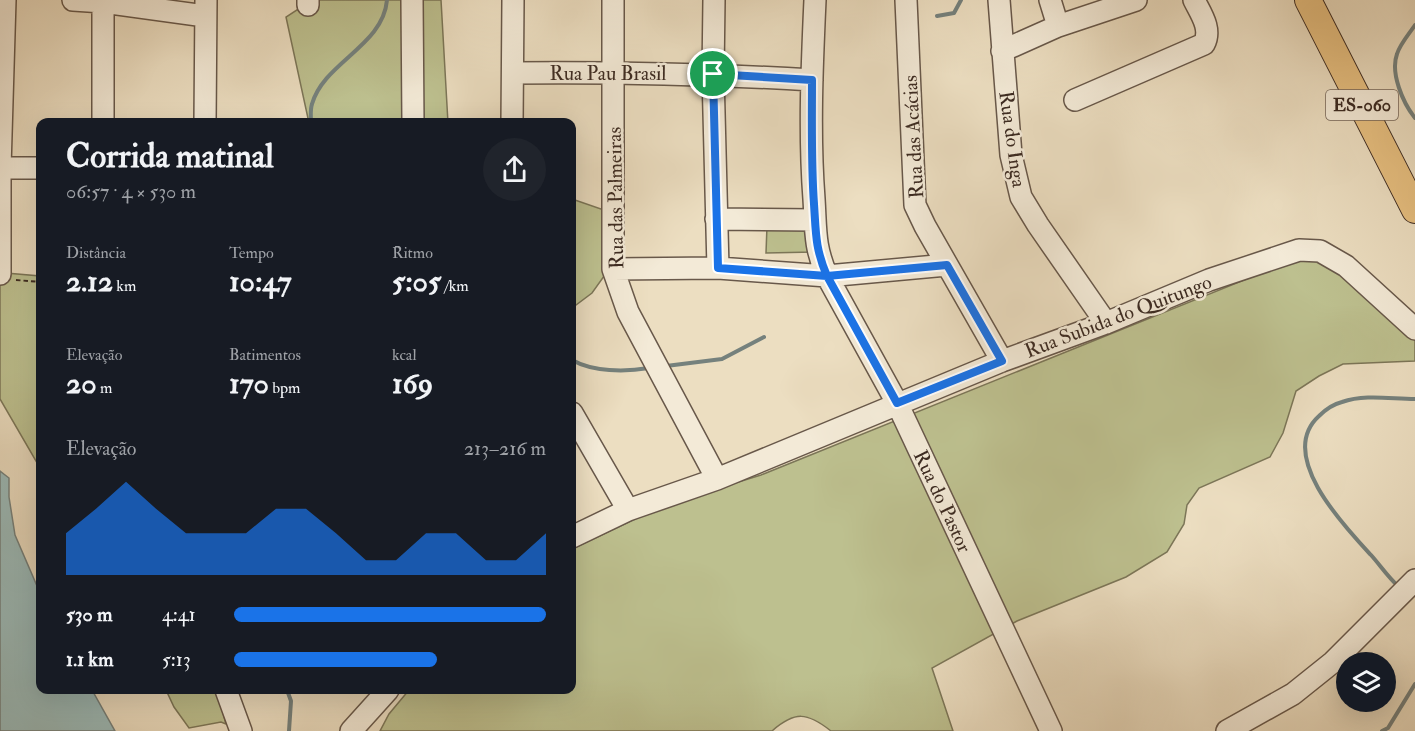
<!DOCTYPE html>
<html lang="pt">
<meta charset="utf-8">
<style>
body{margin:0;font-family:"IM FELL Double Pica",serif;background:#20242c;color:#f1f3f6;height:100vh;display:flex;flex-direction:column;font-size:22px;white-space:nowrap}
*{box-sizing:border-box;margin:0}
p{font-size:20px;color:#9ea1a6}
.icon{flex:none;width:33px;height:33px;fill:none;stroke:currentColor;stroke-width:2;stroke-linecap:round;stroke-linejoin:round}
.map{position:relative;flex:1;overflow:hidden}
.side{position:absolute;left:36px;top:118px;width:540px;height:576px;display:flex;flex-direction:column;background:#171b24;border-radius:12px;box-shadow:0 6px 24px #0002}
.side>*{flex:none}
.buttons{position:absolute;left:1336px;top:652px;display:grid;gap:12px}
.buttons a{display:grid;place-items:center;width:60px;height:60px;border-radius:50%;background:#171b24;box-shadow:0 6px 24px #0002;font-size:30px}
.pin{position:absolute;display:grid;place-items:center;width:51px;height:51px;color:#fff;margin:-26px;border:3px solid #fff;border-radius:50%;box-shadow:0 2px 6px #0007}
.round{display:grid;place-items:center;flex:none;width:63px;height:63px;border-radius:32px;background:#20242c}
.headline{display:flex;align-items:center;justify-content:space-between;height:102px;padding:0 30px}
h1{font-size:33px;font-weight:700;line-height:45px}
.figures{display:grid;grid-template-columns:repeat(3,1fr);gap:9px;height:102px;padding:6px 30px}
.figures div{display:grid;align-content:center}
.figures b{font-size:30px;font-weight:700}
.figures small{font-size:16px;font-weight:400}
.figures p{font-size:16px}
.chart{height:168px;padding:12px 30px}
.chart p{display:flex;justify-content:space-between}
.chart svg{width:100%;height:108px;margin-top:6px;fill:#1a73e8;opacity:.7}
ul{padding:0 30px;list-style:none;font-size:20px}
li{display:grid;grid-template-columns:96px 72px 1fr;align-items:center;height:45px}
li i{height:15px;border-radius:8px;background:#1a73e8}
.map>svg:first-child{display:block}
</style>
<div class="map">
<svg width="1415" height="731" viewBox="0 0 1415 731">
<rect width="100%" height="100%" fill="#ecdec1"/>
<filter id="stains"><feTurbulence type="fractalNoise" baseFrequency=".00333" numOctaves="4"/><feColorMatrix values="0 0 0 0 .2 0 0 0 0 .09 0 0 0 0 .02 0 0 0 .5 -.17"/></filter>
<radialGradient id="worn" r=".72"><stop offset=".6" stop-color="#630" stop-opacity="0"/><stop offset="1" stop-color="#630" stop-opacity=".3"/></radialGradient>
<path fill="#bdc08f" stroke="#7c7658" stroke-width="1.5" d="M312,0h129l7,123h-139l-23,-106z
M572,199l32,11 3,62 -15,21 -20,15z
M0,214l6,59 34,3v192l-40,-69z
M814,225v27l-48,1 1,-27z
M1321,249l94,87v25l-72,3 -24,12 -23,15 -13,42 -13,24 -71,31 -12,17 -3,19 -17,28 -41,25 -109,44 -85,47 21,63h-122c-24,-19 -36,-20 -59,0h-392l9,-17 20,-24h163v-141l95,-45 94,-29z
M166,690h51l9,34 -5,-2 -32,6 -15,-21z"/>
<path fill="#9bbbba" stroke="#75817d" stroke-width="1.5" d="M0,471l9,7v19l6,38 25,58v97h52l23,41h-115z"/>
<g fill="none" stroke-linecap="round" stroke-linejoin="round">
<path stroke="#75817d" stroke-width="4" d="M937,16l17,-3 7,-13
M1415,25c-6,9 -15,19 -18,29 -7,19 6,49 18,64
M311,123c0,-6 -1,-13 1,-19 12,-42 71,-58 75,-104
M572,360c21,12 53,12 77,8
M666,366l56,-7 42,-22
M1398,586c-10,-9 -18,-21 -27,-31 -27,-29 -95,-100 -52,-139 6,-6 15,-12 23,-14 23,-8 49,-3 73,-3
M287,690l4,11 -2,30
M1382,731l6,-3 27,-44"/>
<defs>
<path id="minor" d="M73,0l30,2 102,14
M103,0v123
M412,0l1,123
M613,0v269l15,43 89,167
M714,0l-1,74 5,194
M815,0c-3,66 -6,133 -1,199 2,31 0,47 13,77l70,127 154,328
M906,0l9,205 10,21 77,135
M999,0l12,155 10,42 17,28 68,98
M1050,0l8,26
M308,5v-5
M1002,51l56,-25 78,-26
M513,73c100,-1 199,1 299,7
M1075,100l129,-56c8,-15 -3,-30 -10,-44
M205,123l1,-123
M512,123l1,-123
M0,168h40
M716,219l99,1
M613,269l105,-1 109,8 120,-11
M0,274v-106l5,-168
M572,413l56,97
M572,537l56,-27 89,-31 285,-118 104,-38 103,-43 90,-30 21,1 26,15 69,63
M226,690l15,41
M351,731l37,-41
M1227,731l66,-37 40,-32 82,-82"/>
<path id="major" d="M1308,0l107,210"/>
</defs>
<use href="#minor" stroke="#68584a" stroke-width="24"/>
<use href="#major" stroke="#3c2b22" stroke-width="28"/>
<path stroke="#3c2b22" stroke-width="2" stroke-dasharray="4.5 3" stroke-linecap="butt" d="M16,280l24,2"/>
<use href="#minor" stroke="#f3ead7" stroke-width="21"/>
<use href="#major" stroke="#e6bf80" stroke-width="26"/>
</g>
<g fill="none" stroke-linecap="round" stroke-linejoin="round">
<defs>
<path id="route" d="M713,74l5,194 109,8 70,127 105,-42 -55,-96 -120,11c-12,-28 -11,-43 -13,-72 -3,-41 -2,-83 -2,-124l-99,-6"/>
</defs>
<use href="#route" stroke="#fff" stroke-width="12"/>
<use href="#route" stroke="#1a73e8" stroke-width="8"/>
</g>
<g text-anchor="middle" stroke-width="5" stroke-linejoin="round" paint-order="stroke">
<rect fill="#f3ead7" stroke="#736458" stroke-width="1.5" x="1326" y="90" width="72" height="30" rx="4.5"/>
<g font-size="18" font-weight="bold" fill="#3c2b22">
<text x="1362" y="111">ES-060</text>
</g>
<g font-size="20" fill="#3c2b22" stroke="#f3ead7">
<text x="608" y="80">Rua Pau Brasil</text>
<text transform="translate(913 137) rotate(-93)" y="7">Rua das Acácias</text>
<text transform="translate(1013 139) rotate(82)" y="7">Rua do Inga</text>
<text transform="translate(615 198) rotate(-91)" y="7">Rua das Palmeiras</text>
<text transform="translate(1118 316) rotate(-21)" y="7">Rua Subida do Quitungo</text>
<text transform="translate(943 501) rotate(65)" y="7">Rua do Pastor</text>
</g>
</g>
<rect width="100%" height="100%" filter="url(#stains)"/>
<rect width="100%" height="100%" fill="url(#worn)"/>
</svg>
<div class="buttons">
<a><svg class="icon" aria-label="layers" viewBox="0 0 24 24"><path d="M12 4l9 5-9 5-9-5zM3 14l9 5 9-5"/></svg></a>
</div>
<div class="pin" style="left:713px;top:74px;background:#1e9e55"><svg class="icon" aria-label="arrive" viewBox="0 0 24 24"><path d="M6 21V4h12l-3 4 3 4H6"/></svg></div>
<section class="side">
<div class="headline"><div><h1>Corrida matinal</h1><p>06:57 · 4 × 530 m</p></div><a class="round"><svg class="icon" aria-label="share" viewBox="0 0 24 24"><path d="M12 15V3M7 8l5-5 5 5M5 13v7h14v-7"/></svg></a></div>
<div class="figures">
<div><p>Distância</p><b>2.12<small> km</small></b></div>
<div><p>Tempo</p><b>10:47</b></div>
<div><p>Ritmo</p><b>5:05<small> /km</small></b></div>
</div>
<div class="figures">
<div><p>Elevação</p><b>20<small> m</small></b></div>
<div><p>Batimentos</p><b>170<small> bpm</small></b></div>
<div><p>kcal</p><b>169</b></div>
</div>
<div class="chart"><p><span>Elevação</span>213–216 m</p>
<svg viewBox="0 0 160 44" preserveAspectRatio="none"><path d="M0 44V27L10 17L20 6L30 17L40 27L50 27L60 27L70 17L80 17L90 27L100 38L110 38L120 27L130 27L140 38L150 38L160 27V44z"/></svg>
</div>
<ul>
<li><b>530 m</b>4:41<i style="width:100%"></i></li>
<li><b>1.1 km</b>5:13<i style="width:65%"></i></li>
</ul>
</section>
</div>
